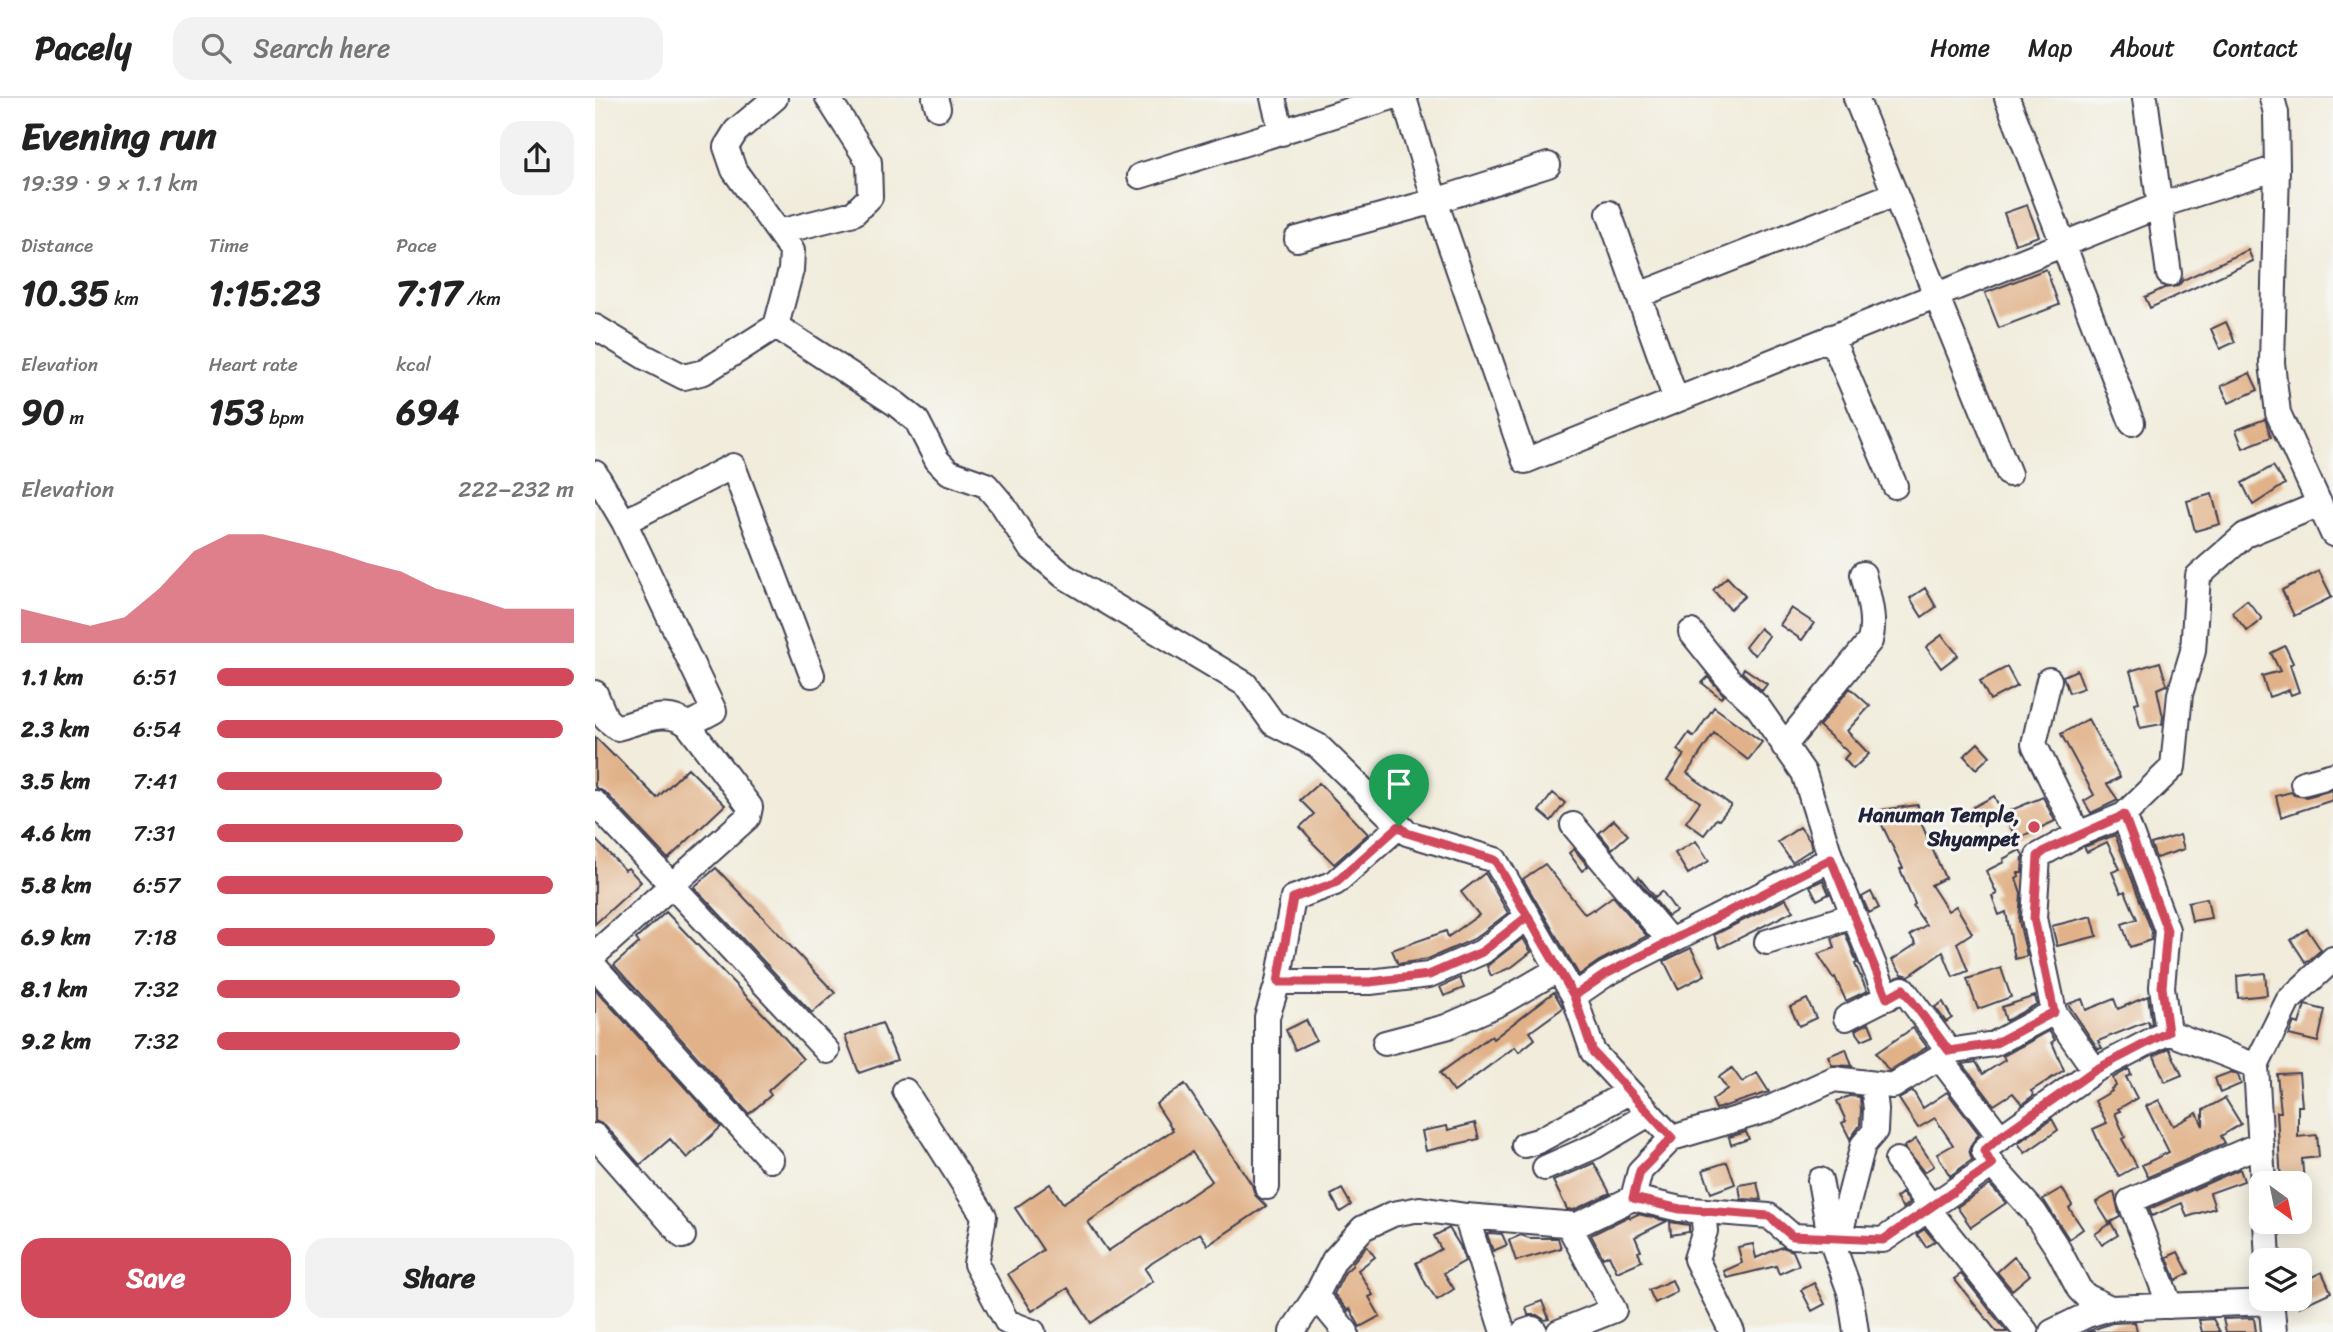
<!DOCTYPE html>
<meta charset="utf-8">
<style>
body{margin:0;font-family:Sriracha,sans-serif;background:#f2f2f2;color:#222;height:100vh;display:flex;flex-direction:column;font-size:26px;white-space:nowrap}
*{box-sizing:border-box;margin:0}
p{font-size:23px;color:#767676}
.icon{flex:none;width:38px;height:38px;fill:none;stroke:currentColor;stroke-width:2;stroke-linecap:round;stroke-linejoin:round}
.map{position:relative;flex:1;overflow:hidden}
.details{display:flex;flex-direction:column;background:#fff;width:595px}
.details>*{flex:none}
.needle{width:46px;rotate:147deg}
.controls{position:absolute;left:1654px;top:1073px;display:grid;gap:14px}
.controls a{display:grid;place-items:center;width:63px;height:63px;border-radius:14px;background:#fff;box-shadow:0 4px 18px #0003;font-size:35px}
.pin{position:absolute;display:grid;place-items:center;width:60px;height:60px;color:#fff;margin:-72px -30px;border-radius:50% 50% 50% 0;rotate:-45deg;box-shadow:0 0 7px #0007}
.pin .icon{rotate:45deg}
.round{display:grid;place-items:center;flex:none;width:74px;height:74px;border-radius:21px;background:#f2f2f2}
.summary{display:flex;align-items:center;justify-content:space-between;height:119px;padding:0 21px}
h1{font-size:38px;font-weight:800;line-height:52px}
.metrics{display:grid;grid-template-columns:repeat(3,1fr);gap:10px;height:119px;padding:7px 21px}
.metrics div{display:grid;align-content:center}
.metrics b{font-size:35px;font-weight:800}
.metrics small{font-size:19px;font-weight:400}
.metrics p{font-size:19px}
.chart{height:196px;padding:14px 21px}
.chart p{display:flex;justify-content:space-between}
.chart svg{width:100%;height:126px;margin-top:7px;fill:#d1495b;opacity:.7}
.cta{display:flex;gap:14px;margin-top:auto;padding:14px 21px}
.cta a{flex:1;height:80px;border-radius:21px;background:#d1495b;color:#fff;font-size:28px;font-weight:800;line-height:80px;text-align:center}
.cta a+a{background:#f2f2f2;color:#222}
ul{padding:0 21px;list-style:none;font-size:23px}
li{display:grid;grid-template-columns:112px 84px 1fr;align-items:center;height:52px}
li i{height:18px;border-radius:9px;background:#d1495b}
header{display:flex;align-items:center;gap:42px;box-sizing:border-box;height:98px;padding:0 35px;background:#fff;border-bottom:2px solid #e0e0e0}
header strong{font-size:33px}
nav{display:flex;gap:38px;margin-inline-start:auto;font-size:24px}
.search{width:490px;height:63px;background:#f2f2f2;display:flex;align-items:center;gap:18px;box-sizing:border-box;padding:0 24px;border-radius:21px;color:#767676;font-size:26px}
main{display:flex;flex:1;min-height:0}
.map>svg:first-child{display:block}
</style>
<header>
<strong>Pacely</strong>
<div class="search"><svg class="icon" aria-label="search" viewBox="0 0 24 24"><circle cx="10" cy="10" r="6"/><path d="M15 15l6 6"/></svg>Search here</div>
<nav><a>Home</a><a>Map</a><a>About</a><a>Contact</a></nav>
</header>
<main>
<section class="details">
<div class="summary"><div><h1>Evening run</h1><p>19:39 · 9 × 1.1 km</p></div><a class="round"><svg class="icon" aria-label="share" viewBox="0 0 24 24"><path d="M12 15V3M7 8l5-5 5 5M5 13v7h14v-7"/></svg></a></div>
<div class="metrics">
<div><p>Distance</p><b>10.35<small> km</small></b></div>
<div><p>Time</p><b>1:15:23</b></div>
<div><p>Pace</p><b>7:17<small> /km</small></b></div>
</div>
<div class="metrics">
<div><p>Elevation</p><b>90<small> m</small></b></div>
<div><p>Heart rate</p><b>153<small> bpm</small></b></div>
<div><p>kcal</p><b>694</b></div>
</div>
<div class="chart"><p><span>Elevation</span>222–232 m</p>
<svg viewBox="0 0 160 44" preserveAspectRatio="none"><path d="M0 44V32L10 35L20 38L30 35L40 25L50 12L60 6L70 6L80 9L90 12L100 16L110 19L120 25L130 28L140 32L150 32L160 32V44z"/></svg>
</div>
<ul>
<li><b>1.1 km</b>6:51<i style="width:100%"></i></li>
<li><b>2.3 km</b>6:54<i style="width:97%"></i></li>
<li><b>3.5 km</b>7:41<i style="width:63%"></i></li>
<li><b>4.6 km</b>7:31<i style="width:69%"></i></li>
<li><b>5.8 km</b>6:57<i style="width:94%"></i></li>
<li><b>6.9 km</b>7:18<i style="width:78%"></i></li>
<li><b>8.1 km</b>7:32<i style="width:68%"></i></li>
<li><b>9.2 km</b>7:32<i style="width:68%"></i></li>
</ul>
<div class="cta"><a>Save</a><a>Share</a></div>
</section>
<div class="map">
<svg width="1738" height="1234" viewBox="0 0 1738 1234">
<rect width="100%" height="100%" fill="#f6f6f2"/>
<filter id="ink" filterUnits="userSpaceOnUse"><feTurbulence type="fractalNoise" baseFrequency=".0143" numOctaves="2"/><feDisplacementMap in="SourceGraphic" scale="14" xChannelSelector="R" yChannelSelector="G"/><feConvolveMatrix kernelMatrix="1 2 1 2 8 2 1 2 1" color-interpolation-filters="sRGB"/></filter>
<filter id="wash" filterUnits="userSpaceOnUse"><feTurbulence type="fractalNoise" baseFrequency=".00686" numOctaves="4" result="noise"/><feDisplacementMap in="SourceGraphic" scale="28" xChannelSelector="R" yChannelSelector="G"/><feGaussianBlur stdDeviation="1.57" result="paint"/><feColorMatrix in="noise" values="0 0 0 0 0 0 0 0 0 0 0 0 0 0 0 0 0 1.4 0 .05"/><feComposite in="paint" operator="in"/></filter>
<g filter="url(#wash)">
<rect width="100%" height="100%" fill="#f1ecdb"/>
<g id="blocks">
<path fill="#e1b28a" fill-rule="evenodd" d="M1432,107l12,31 -24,8 -11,-31z
M1653,152l5,11 -103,47 -5,-11 19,-9 14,-2 5,-6z
M1451,171l13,36 -60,23 -14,-35z
M1631,224l9,20 -15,7 -9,-20z
M1655,275l8,17 -29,13 -8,-17z
M1670,321l6,18 -28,11 -7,-18z
M1678,368l12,18 -32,21 -11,-22z
M1617,396l8,30 -25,7 -8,-30z
M1724,473l13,26 -38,19 -12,-26z
M1132,479l18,19 -15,13 -17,-19z
M1330,490l11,19 -14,10 -12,-19z
M1652,502l15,19 -15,12 -15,-19z
M1196,510l23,15 -12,17 -22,-15z
M1165,530l9,8 -14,19 -10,-8z
M1347,537l16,20 -17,13 -15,-21z
M1690,548l8,17 -3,2 9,27 -8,3 -2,-5 -20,7 -7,-21 18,-5 -9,-18z
M1565,564l7,23 -10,4 6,28 -1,7 -22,4 -5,-25 4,-1 -9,-31z
M1412,569l10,19 -27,14 -10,-19z
M1149,570l23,16 -5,7 -20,-19z
M1482,572l7,18 -15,5 -6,-17z
M1113,579l16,18 -3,3 -19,-15z
M1255,590l20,18 -23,25 22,23 -16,15 -9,-10 5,-6 -30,-27z
M1119,609l48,35 -14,18 -34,-27 -27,40 44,32 -12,15 -3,-1 -12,16 -18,-13 14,-20 -33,-22 17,-25 -7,-5 12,-17 5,4z
M1493,621l32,58 -13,7 11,16 -27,13 -7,-12 10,-6 -33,-61z
M0,639l19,19 1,-1 42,43 31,-30 37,37 -57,54 -62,-66 -11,-6z
M1383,645l12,13 -14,13 -12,-13z
M724,685l49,51 -34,30 -24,-24 1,-1 -11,-12 14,-13 -14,-14z
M1738,692v10l-52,17 -5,-21 15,-4 3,3 12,2z
M958,695l12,10 -14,18 -12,-10z
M1399,698l8,16 -21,11 -8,-16z
M1448,699l12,24 -39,18 -12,-26z
M1323,707l1,13 26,60 -14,7 17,26 8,-5 16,27 -15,10 11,28 -15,6 -10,-25 -34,24 -7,-2 -10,-14 24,-16 -6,-9 16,-10 -13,-19 2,-2 -15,-35 3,-1 -22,-45 -1,-13z
M1019,722l14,15 -16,14 -13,-16z
M1205,729l10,14 2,8 -20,13 -14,-20z
M1520,737l37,97 -1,8 -21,7 -8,-23 15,-5 -12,-28 -4,2 -9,-21 8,-3 -13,-27 -20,10 -3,-5z
M1585,737l4,14 -28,9 -5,-14z
M0,741l30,31 3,-2 13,14 -46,42z
M1101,743l13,20 -21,13 -13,-21z
M979,751l14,17 -6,5 -13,-18z
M1425,752l3,5 -1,18h-4l1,3 -3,2 5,15 -2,28 8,35 -12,3 -9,-47 -7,3 -7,-19 5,-2 -11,-23 18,-9 -1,-3z
M950,766l40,50 8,-5 1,1 19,-14 34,40 -48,25 -20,14 -56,-96z
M121,770l119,125 -23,20 -118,-126z
M890,775l23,40 -34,26 -46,20 -30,5 -6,-14 54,-19 2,6 31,-22 -18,-23z
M1044,779l16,20 7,-6 14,20 -8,5 -31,-37z
M1228,782l6,14 -12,6 -7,-14z
M1276,794l8,16 -10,5 -7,-16z
M1612,800l4,20 -19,3 -4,-19z
M1191,801l7,12 -73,37 -6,-13z
M71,814l104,109 33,38 -35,32 3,4 -22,19 -135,-149 25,-22 -3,-4z
M1497,818l5,20 -40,10 -5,-20z
M1712,831l14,21 -15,13 -15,-23z
M1250,835l12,30 -2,1 12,27 -21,10 -11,-24 -2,1 -15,-24 17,-6 -3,-10z
M928,840l8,14 -19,15 -21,9 -4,-10z
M1096,850l14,27 -27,14 -14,-28z
M1406,870l10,29 -33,12 -11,-30z
M1670,875l2,22 -29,3 -1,-22z
M865,880l4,10 -20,8 -4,-9z
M0,891l126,138 -34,31 -17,-19 -30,26 -34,-39 -11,-5z
M959,894l9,16 -33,24 5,7 -16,13 -4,-5 -61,45 -14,-19 51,-37 2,3z
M1440,898l2,8 -31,17 -4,-14z
M1553,898l4,28 -3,1 -1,-4 -50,20 4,7 -4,1 -30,-45 14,-5 4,11 28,-11 4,10z
M1212,901l9,19 -17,8 -9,-19z
M1348,904l9,16 -6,4 -11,-15z
M1710,907l20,5 -7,32 -29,-7 5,-13 5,2z
M711,922l10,20 -21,10 -9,-20z
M287,925l15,37 -38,13 -14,-37z
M1274,925l5,12 -12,5 -7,-10z
M1318,930l14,19 -38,24 -13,-18z
M1454,933l6,9 -3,2 12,28 -33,21 3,4 -12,9 -9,-11 -19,12 -31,-41 13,-2 7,12 22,-14 -2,-4z
M1574,950l13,27 -17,7 -11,-26z
M1251,951l6,17 -20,-1 -4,-9z
M1137,970l10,14 15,-9 12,19 -53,17 -4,-9 15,-11 -8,-12z
M1534,971l2,6 -5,2 11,21 -19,11 2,2 -5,2 10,24 -3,2 15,27 -18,10 -19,-31 -7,-16 14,-6 -12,-22 17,-10 -1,-2 5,-3 -3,-8z
M1636,974l7,3 3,9 -21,9 -5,-15z
M1704,975l3,33h-4v31l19,-2 2,22 -17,2 2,24h-23l-4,-71h4l-4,-38z
M590,986l67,101 3,10 11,11 -58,39 -8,-12 -48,30 -7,6 8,12 -62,42 -23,-35 -36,23 -24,-37 35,-24 -28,-42 35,-24 13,19 110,-73 -17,-26zM597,1054l20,29 -104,70 -20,-29z
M1318,993l10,17 24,-16 32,42 -7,9 -3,7 3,10 -22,16 -13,-22 16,-9 -18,-27 -17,10 -19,-29z
M1254,998l11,1 1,13 -1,15 -10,14 -8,-16 4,-2 -9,-20z
M1630,1000l16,26 -20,12 4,7 -77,34 -6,-12 27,-13 -23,-46 13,-6 14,26 24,-13 6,13v-16z
M1457,1021l6,11 -33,23 -7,-10z
M880,1025l4,16 -53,12 -4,-20 25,-5 1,4z
M1151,1034l3,7 -18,6 -2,-8z
M1321,1041l18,27 -10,6 -20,-25z
M1132,1064l8,22 -24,9 -8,-23z
M999,1065l16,30 -36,17 -7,-1 -14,-28z
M1645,1071l4,12 -34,12 5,15 -28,9 -5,-14 -30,13 -3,-7z
M1162,1084l4,18 -20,-1 -2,-14z
M1395,1087l16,18 -35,24 -14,-20z
M1467,1090l10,17 -3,3 14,21 -14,10 -26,-40z
M747,1091l9,16 -11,7 -9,-17z
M1519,1094l6,25 -11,6 -13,-21z
M1307,1095l8,10 -7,5 -7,-10z
M1043,1116l29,7 -32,16 6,14 -3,1 4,9 -25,11 -8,-17 -6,3 -12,-23 38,-19 1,2z
M1075,1124l19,3v7l-18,3z
M1516,1125l7,12 -16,10 -7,-11z
M854,1130l11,18 5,15 -21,12 10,16 -17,11 -11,-16 -10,-21 25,-14 -7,-13z
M1330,1131l10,12 -9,6 -9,-13z
M895,1135l12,1 5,11 -14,6 -6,-17z
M926,1137l8,3h29l3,10 -45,13 -7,-21z
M1158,1146l3,14 26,-11 11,4 6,14 -20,9 -3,-8 -49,12 -3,-7 18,-8 -4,-16z
M772,1148l8,11 -17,13 15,25 -4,2 11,19 -20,11 -10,-18 -2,2 -14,-17 11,-22 8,-7 -1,-2z
M1583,1154l11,21 -13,7 -9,-23z
M1419,1159l16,18 -18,15 -15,-18z
M1727,1174l9,20 -32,15v-24z
M1366,1176l46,58h-10l-43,-53z
M1077,1182l5,12 -22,11 -6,-13z
M1219,1185l11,21 -13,7 -11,-21z
M947,1203l7,18 -4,1 -8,-5h-9l-2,-8z
M1659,1220l2,14h-30l-3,-13z
M1618,1221l7,13h-18l-3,-12z
M1540,1224l2,10h-51l26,-9z"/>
</g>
</g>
<g filter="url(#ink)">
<use href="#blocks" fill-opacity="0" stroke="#414053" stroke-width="2"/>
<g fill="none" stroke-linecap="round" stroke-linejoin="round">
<defs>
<path id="minor" d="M340,0l3,10
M678,0l9,35
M809,0l31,103 90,260 636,-256 116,-37
M1261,0l153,376
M1412,0l125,325
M1550,0l24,176
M1677,0l4,15 1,55 -5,195 6,50 55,121
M545,78l249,-78
M1014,115l67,187
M184,134l75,-19 16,-16 -1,-35 -41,-64
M702,141l138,-38 113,-36
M1044,197l256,-101
M181,228l120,78 21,17 20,39 12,12 37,13 17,20 26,41 35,30 181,108 28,39 45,23 89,87 88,27 79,136 19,56 79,86 92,-27 70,-32 59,7 56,-35 45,-7 60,-32
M0,229l50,30 39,20 20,-5 72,-46 15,-56 1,-19 -58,-81 -8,-23 10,-16 39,-33
M1236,239l64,149
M0,375l29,49 90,189 -26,14c-21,-18 -47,-3 -71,3l-11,-9 -11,-26
M29,424l109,-56 79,209
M1096,534l40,50 27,25 46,66 27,86 56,139
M1454,582l-15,64 44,90
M1189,648l86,-105c6,-22 -2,-45 -7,-67
M1708,685l30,-8
M0,705l232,248
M1529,717l43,115 -5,57 6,45
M978,727l97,116
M1172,844l87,-27
M0,856l153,-137 2,-10 -62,-82
M0,869l176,193
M683,884h92l59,-7 53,-23 46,-36
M979,898l32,-22 225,-115
M1251,920l57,-29 46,62
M790,945l61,-16 52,-23 61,-35
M1344,959l61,80
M1500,972l-41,-58 -20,-94 4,-62 40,-22 46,-19 49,-48 7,-73 13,-43 5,-75 47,-41 75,-31
M310,993l79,125 -8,48 31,58 26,10
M0,1038l88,100
M929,1047l14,-4 91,-49
M1302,1062l34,47
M950,1070l50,-22 54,-32
M1225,1082l10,57 20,55 6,40
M1668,1085l-7,-117 32,-65 45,-42
M672,1089v-170l11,-35 15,-84 42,-15 64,-57
M1038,1100l47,11 89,7 23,20 91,4 109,-75
M1333,1111l98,123
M1108,1113l2,20 -9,28 36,73
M871,1118l37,116
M1671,1124l2,38
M1244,1140l24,-93 12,-14 1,-22 -3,-25
M721,1198l30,36
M1676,1200l3,34
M1575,1208l-40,-105 131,-57
M1515,1210l-24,-12 -7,-7 -21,-40 -24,-37 -42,-47 -8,-14 2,-3 109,-78 73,-38 88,34
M697,1234l24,-36 18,-36 29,-32 30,-14 27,-5 46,7 111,9 56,-27 7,-27 32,-33
M929,1234l9,-3 2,3
M964,1234l55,-22 -46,-86
M1457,1234l35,-17 23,-7 161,-6"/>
</defs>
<use href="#minor" stroke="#414053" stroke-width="28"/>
<use href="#minor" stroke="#fff" stroke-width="24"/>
</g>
</g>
<g fill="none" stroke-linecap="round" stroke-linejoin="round" filter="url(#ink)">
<defs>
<path id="route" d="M804,728l8,7 88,27 79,136 19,56 79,86 -32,33 -7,27 47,11 89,7 23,20 91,4 109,-75 -8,-14 16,-14 95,-67 73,-38 -6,-45 5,-57 -43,-115 -78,35 -8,6 -4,62 20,94 -60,32 -45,7 -46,-62 -16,9 -56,-139 -225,115 -32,22 -46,-80 -46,36 -53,23 -59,7h-92l15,-84 42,-15 64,-57"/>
</defs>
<use href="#route" stroke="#fff" stroke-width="14"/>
<use href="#route" stroke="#d1495b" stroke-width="9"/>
</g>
<circle fill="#d1495b" stroke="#f6f6f2" stroke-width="2.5" cx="1439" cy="729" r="7"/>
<g text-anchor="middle" stroke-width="6" stroke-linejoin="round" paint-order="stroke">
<g font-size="21" font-weight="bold" fill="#22223b" stroke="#f6f6f2" text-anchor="end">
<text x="1425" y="724">Hanuman Temple,<tspan x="1425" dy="24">Shyampet</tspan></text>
</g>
</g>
</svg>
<div class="controls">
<a><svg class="needle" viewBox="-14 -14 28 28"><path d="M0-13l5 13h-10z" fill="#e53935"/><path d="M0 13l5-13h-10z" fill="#767676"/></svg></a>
<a><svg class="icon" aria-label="layers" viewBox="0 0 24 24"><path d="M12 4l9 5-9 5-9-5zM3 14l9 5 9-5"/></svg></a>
</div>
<div class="pin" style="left:804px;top:728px;background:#1e9e55"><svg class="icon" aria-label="arrive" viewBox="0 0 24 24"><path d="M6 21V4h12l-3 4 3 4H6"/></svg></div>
</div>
</main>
